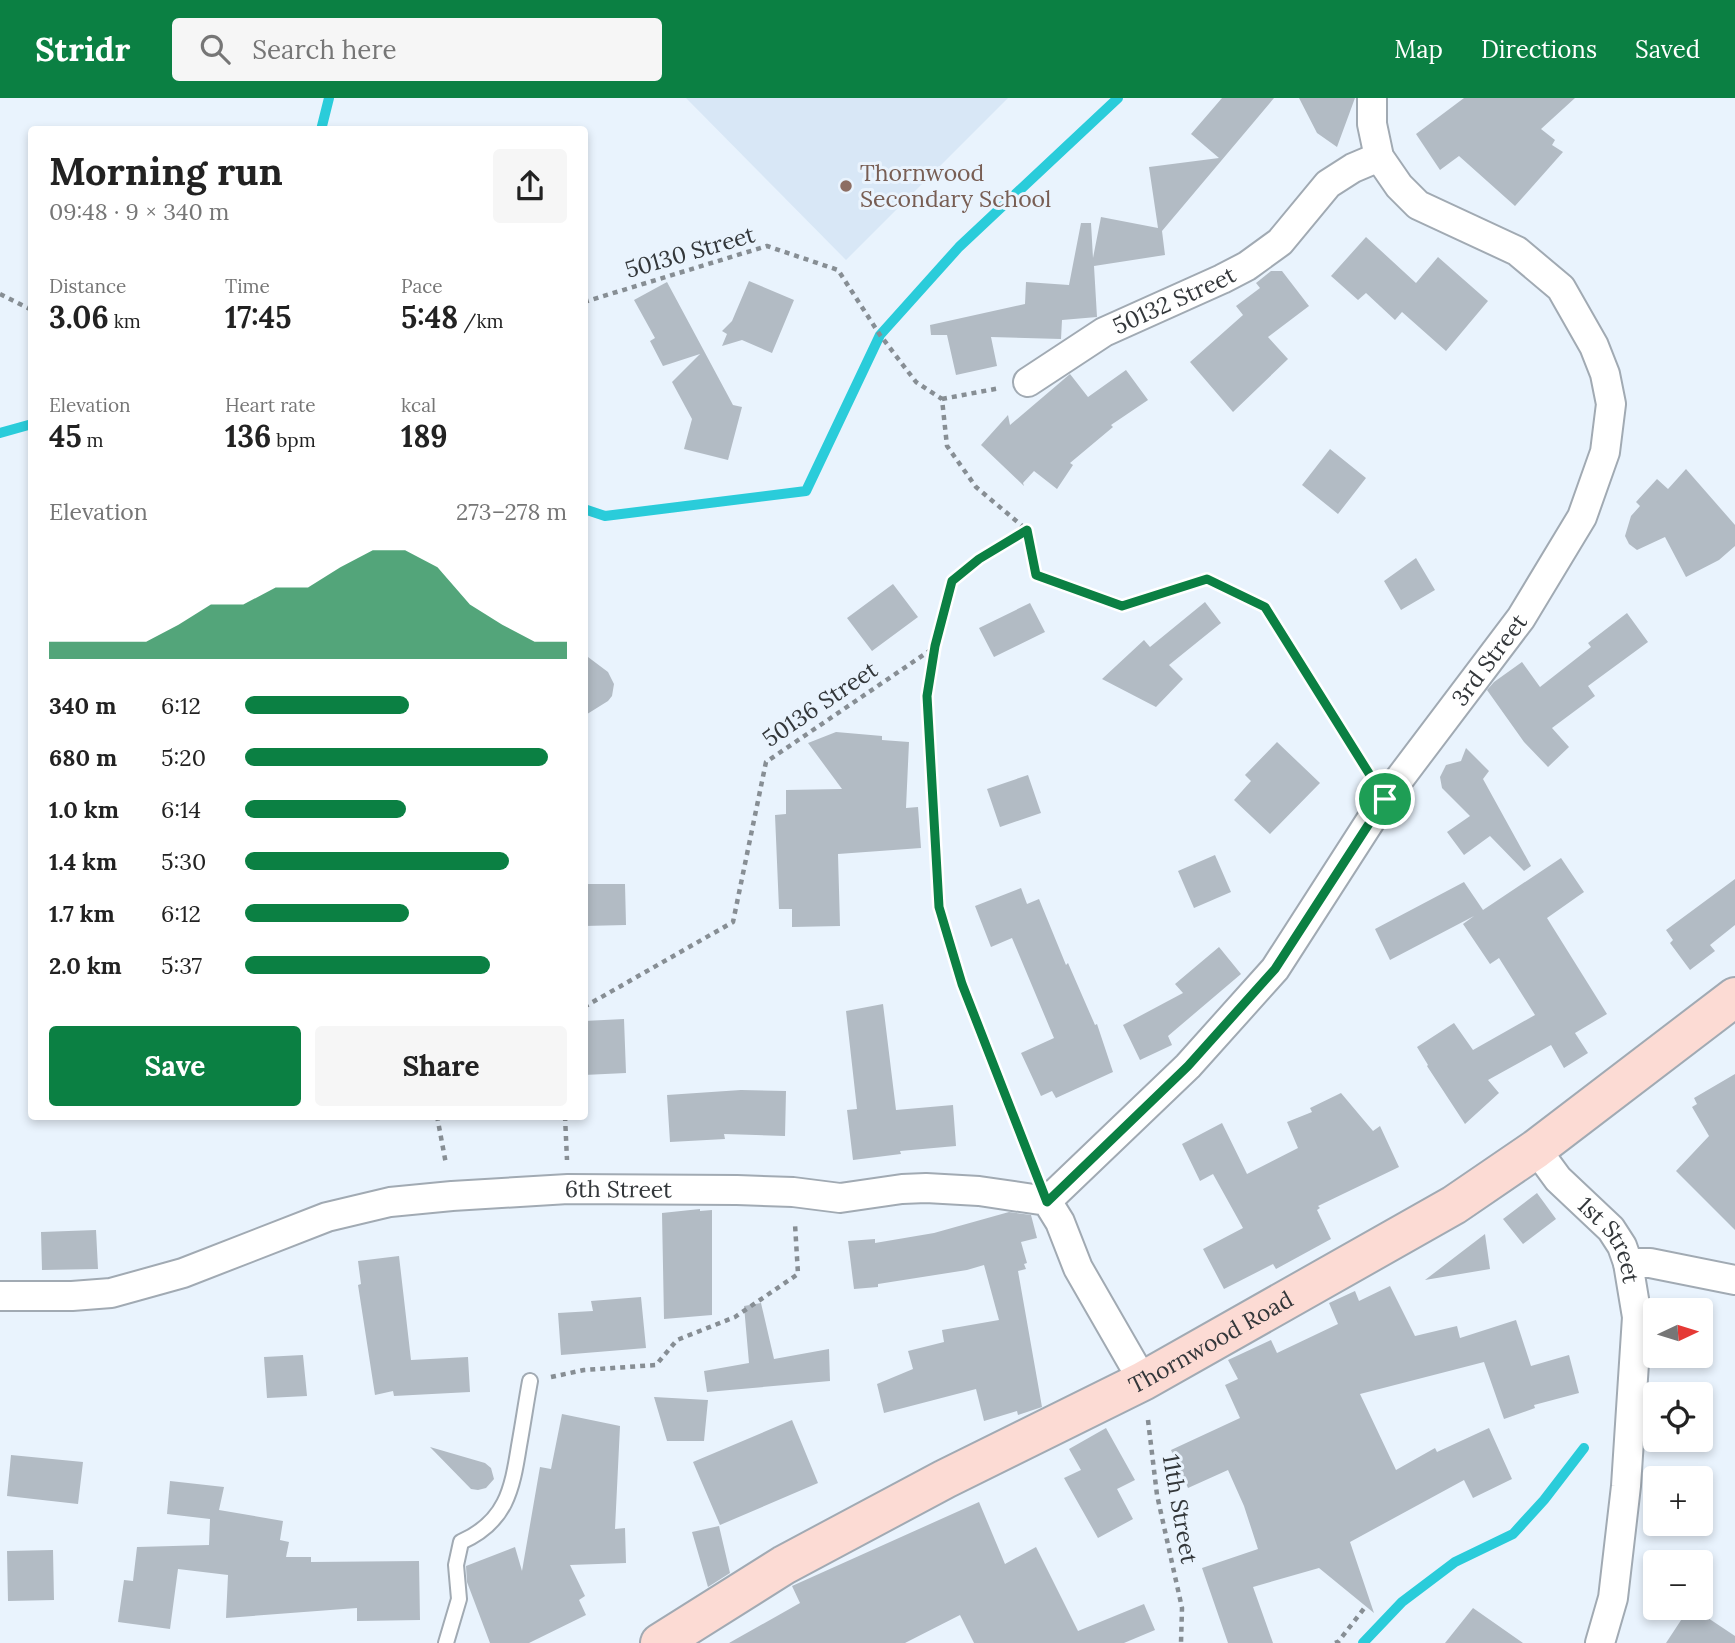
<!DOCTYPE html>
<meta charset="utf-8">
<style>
body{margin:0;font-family:Lora,serif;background:#f6f6f6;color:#222;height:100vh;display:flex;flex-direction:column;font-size:26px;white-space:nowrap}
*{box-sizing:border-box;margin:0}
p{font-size:23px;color:#767676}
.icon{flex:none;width:38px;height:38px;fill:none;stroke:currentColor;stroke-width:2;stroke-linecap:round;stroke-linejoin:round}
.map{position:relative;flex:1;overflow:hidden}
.side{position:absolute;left:28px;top:28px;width:560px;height:994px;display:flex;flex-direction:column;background:#fff;border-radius:7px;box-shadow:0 4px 10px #0003}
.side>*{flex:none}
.needle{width:46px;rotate:86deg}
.controls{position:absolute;left:1643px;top:1200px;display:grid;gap:14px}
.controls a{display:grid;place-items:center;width:70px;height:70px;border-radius:7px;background:#fff;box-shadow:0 4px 10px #0003;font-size:35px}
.pin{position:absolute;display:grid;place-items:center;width:60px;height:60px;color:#fff;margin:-30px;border:4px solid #fff;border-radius:50%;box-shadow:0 2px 7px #0007}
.round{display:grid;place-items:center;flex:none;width:74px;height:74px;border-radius:7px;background:#f6f6f6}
.head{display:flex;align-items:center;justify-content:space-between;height:119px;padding:0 21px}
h1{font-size:38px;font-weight:700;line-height:52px}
.figures{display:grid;grid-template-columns:repeat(3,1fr);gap:10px;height:119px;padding:7px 21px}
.figures div{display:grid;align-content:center}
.figures b{font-size:30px;font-weight:700}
.figures small{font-size:19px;font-weight:400}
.figures p{font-size:19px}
.chart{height:196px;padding:14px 21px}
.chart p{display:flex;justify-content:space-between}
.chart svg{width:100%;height:126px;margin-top:7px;fill:#0b8043;opacity:.7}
.primary-button{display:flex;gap:14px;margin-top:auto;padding:14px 21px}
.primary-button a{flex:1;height:80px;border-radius:7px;background:#0b8043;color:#fff;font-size:28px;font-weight:700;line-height:80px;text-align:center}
.primary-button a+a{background:#f6f6f6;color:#222}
ul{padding:0 21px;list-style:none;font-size:23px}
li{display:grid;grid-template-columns:112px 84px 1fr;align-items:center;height:52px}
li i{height:18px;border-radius:9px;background:#0b8043}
header{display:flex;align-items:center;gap:42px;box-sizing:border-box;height:98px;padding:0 35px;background:#0b8043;color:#fff}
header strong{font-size:33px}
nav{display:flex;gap:38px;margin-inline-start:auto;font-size:24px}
.search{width:490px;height:63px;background:#f6f6f6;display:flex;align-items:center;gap:18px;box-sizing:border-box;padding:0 24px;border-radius:7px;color:#767676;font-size:26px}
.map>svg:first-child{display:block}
</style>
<header>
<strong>Stridr</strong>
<div class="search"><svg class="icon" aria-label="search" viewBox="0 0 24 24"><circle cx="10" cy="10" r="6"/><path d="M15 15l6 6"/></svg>Search here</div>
<nav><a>Map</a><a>Directions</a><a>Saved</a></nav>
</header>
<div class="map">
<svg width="1735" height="1545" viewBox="0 0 1735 1545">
<rect width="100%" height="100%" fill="#e9f3fd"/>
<path fill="#d8e7f6" d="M686,0h322l-162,162z"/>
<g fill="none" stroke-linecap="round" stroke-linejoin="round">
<path stroke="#2accda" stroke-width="10" d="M321,32l8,-32
M0,335l32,-9
M584,411l21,7 201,-25 74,-156 79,-88 159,-149
M1363,1545l39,-41 53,-40 58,-28 31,-34 40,-52"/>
</g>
<path fill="#b2bbc4" d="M1222,0h52l-112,133 3,24 -71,11 3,51 -35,3 -1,19 -70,-2 6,29 -41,9 -9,-40h-16l-1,-10 95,-21 1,-22 43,3 12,-62h10l2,35 8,-41 57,11 -9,-61 70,-9 -28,-24z
M1299,0h56l-18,49 -20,-14z
M1464,0h111l-34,31 14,11 -3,5 11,7 -48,54 -56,-50 -19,14 -24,-36z
M1366,139l50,46 22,-26 50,44 -42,50 -44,-39 -7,8 -29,-27 -8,7 -27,-24z
M1271,173h11l27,35 -41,31 20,22 -55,53 -43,-50 53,-47 -7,-9 24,-18 -4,-5z
M749,183l45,19 -22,53 -30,-13 -20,6 5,-12 -5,-3 10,-10z
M667,184l66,123 9,2 -14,53 -44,-11 8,-30 -20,-37 28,-28 -37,12 -13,-25 5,-3 -21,-38z
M1126,272l22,30 -37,25 2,2 -43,36 3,2 -16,24 -23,-18 -11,12 1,3 -43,-41 27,-30 2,10 60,-51 18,23z
M1330,351l36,29 -28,36 -36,-29z
M1686,371l49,56v21l-16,14 -33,17 -21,-40 -28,13 -8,-6 -4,-8 6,-20 9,-10 -4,-4 21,-23 11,10z
M1416,460l19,32 -34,20 -17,-29z
M893,486l25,33 -46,34 -25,-33z
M1205,504l16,21 -52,42 14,14 -27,28 -54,-28 42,-39 6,7z
M1030,505l15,29 -51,25 -15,-29z
M1627,515l21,29 -60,44 7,10 -43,32 17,19 -21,20 -24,-25 -37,-52 7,-8 28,-20 18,25 51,-40 -3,-4z
M584,556l24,18 6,12 -2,12 -4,5 -24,15z
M836,634l46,4v4l27,2 -3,66 12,-1 3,41 -83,6 2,72 -48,1v-18h-13l-4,-94 11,-1v-24l56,-1 -34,-46z
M1277,644l43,41 -50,51 -36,-34 17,-19 -6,-6z
M1466,650l23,23 -6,8 48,87 -7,5 -34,-35 -26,19 -17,-23 23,-16 -28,-28 -2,-11 6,-12 15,-4z
M1028,677l13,38 -41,14 -13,-38z
M1215,757l16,37 -37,16 -16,-37z
M1561,760l23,34 -37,26 60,96 -32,19 13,20 -24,15 -13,-23 -63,35 11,13 -34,31 -38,-58 1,-1 -11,-18 37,-24 19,27 62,-35 -36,-57 -9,6 -27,-40 11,-8 -84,44 -15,-31 89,-47 19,28z
M1735,781v46l-25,20 5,6 -25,19 -20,-27 3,-3 -7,-10z
M584,786h41l1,41 -42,1z
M1021,790l6,16 12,-5 27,66 2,-2 27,62 2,-1 16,48 -57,26 -4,-7 -11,5 -20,-43 33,-15 -42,-100 -21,9 -16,-41z
M1219,849l22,27 -73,62 4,9 -32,15 -17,-35 60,-32 -8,-9z
M883,906l13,106 57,-5 3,41 -56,5 1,3 -48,6 -6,-50 10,-1 -11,-98z
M624,921l2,54 -42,2v-54z
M1735,976v156l-59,-59 33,-35 -17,-29 5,-3 -3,-6z
M741,992l45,1 -1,45 -61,-2 1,5 -55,3 -3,-47z
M1341,995l32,38 7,-5 19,41 -81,39 2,2 -3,2 14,29 -55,30 -3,-5 -49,25 -21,-40 40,-21 -30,-54 -13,7 -18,-37 40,-21 25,51 51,-26 -11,-26 25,-10 -2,-4z
M1537,1095l19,26 -33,25 -20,-25z
M700,1111v2l12,-1v105l-48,4 -2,-106z
M1009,1114l22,3 6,23 -16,4 6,21 -3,1 2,5 -8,2 24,136 -24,8 -1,-4 -33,10 -8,-32 -92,24 -7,-29 36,-15 -5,-18 36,-9 -2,-12 57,-10 -15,-55 -17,5 -89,14v3l-24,2 -6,-48 27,-2v4l59,-10z
M96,1132l2,39 -56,1 -1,-38z
M1485,1136l5,35 -65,11z
M399,1158l12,104 57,-3 2,35 -76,4 -1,-5 -18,4 -17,-110 3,-1 -3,-23z
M1390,1188l25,50 42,-10 3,12 56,-18 15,46 38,-11 10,38 -45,12 1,3 -31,11 -20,-57 -124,32 36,76 39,-22 2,4 52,-24 23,51 -39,19 -9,-18 -114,62 24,71 -55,-45 -66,19 20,56h-45l-26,-75 56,-19 -14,-43 -16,-36 -40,18 -17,-38 69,-32 -15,-33 13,-6 -10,-19 43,-20 6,13 61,-29 -9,-21 26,-12 4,10z
M641,1199l5,51 -85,7 -3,-42 35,-2 -2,-10z
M761,1205l13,56 55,-10 1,32 -123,11 -3,-21 45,-8 -5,-57z
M303,1257l4,41 -40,2 -3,-41z
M654,1299l54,3 -4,41h-37z
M562,1316l58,12 -5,103 10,-1 1,35 -56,2 15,31 -6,4 7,15 -57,28h-39l-23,-61 -1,-16 49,-19 7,24 18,-104 11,2z
M792,1322l26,63 -98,42 -27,-63z
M1106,1330l29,52 -18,9 16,30 -35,19 -34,-60 17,-8 -12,-21z
M430,1349l55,16 6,5 3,11 -8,9 -8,2 -7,-1z
M11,1357l72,7 -5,42 -71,-8z
M170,1383l54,6 -5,23 64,11 -3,19 9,2 -3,15h25v5l108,-1 1,59 -63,1v-13l-131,10 2,-43 -50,-6 -8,60 -52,-7 6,-42 9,1 4,-34 72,-2 1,-26 -43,-5z
M979,1404l26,62 31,-17 42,84 66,-27 11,26 -31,13h-150l-14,-28 -55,28h-176l71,-40 -8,-17z
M719,1428l11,47 -22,14 -16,-55z
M53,1452l1,50 -46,1 -1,-50z
M1473,1510l50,35h-78z
M1689,1510h4l42,28v7h-69z"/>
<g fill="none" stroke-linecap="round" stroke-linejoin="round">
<defs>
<path id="lane" d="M446,1545l13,-44 -3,-34 5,-23c45,-20 51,-52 58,-96 4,-22 7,-43 11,-65"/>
<g id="street">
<path id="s1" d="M1028,284l76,-50 118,-53 25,-13 33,-24 48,-58 25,-16 26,-11"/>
<path id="s2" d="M1536,1051l22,30 53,50 11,17 6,17 9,54 -11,169 -13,112 -13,45"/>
<path id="s3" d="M1047,1103l141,-135 87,-97 110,-171 136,-180 61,-101 23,-65 6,-48 -6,-30 -11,-28 -33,-58 -44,-37 -99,-46 -19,-19 -20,-29 -7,-33v-26"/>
<path d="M1628,1165h22l85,17"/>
<path id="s4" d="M0,1198h72l39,-3 72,-20 144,-56 63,-15 62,-6 116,-7 169,1 56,2 47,6 62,-9 24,-1 53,3 68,10 13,21 18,46 65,113"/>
</g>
<g id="secondary">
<path id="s5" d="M660,1545l124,-78 161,-86 198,-98 311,-176 82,-56 199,-152"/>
</g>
</defs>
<use href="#lane" stroke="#a1aab3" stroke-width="18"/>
<use href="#street" stroke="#a1aab3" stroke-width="32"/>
<use href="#secondary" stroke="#a1aab3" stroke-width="42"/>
<path stroke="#878e94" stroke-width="4.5" stroke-dasharray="5 5" stroke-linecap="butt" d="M0,196l32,16
M584,204l183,-56 71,24 42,65 36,47 26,17 5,47 29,41 51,43 9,45 86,31 85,-27 58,28 103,164
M942,301l58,-11
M1027,432l-48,29 -27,22 -17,66 -8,49 11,211 24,77 72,184
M584,909l149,-85 33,-160 169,-115
M437,1018l9,48
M565,1018l2,44
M551,1279l33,-7 72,-5 21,-25 58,-23 63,-43 -3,-50
M1148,1322l9,75 25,113 -1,35
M1335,1545l3,-1 28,-36"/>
<use href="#lane" stroke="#fff" stroke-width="14"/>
<use href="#street" stroke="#fff" stroke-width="28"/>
<use href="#secondary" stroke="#fcdbd4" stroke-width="38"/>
</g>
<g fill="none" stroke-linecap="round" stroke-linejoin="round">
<defs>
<path id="route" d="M1027,432l9,45 86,31 85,-27 58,28 120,192 -110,170 -87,97 -141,136 -85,-218 -23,-77 -12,-211 8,-50 17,-65 27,-22z"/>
</defs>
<use href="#route" stroke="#fff" stroke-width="14"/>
<use href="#route" stroke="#0b8043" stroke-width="9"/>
</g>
<circle fill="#8d6e63" stroke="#e9f3fd" stroke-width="2.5" cx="846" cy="88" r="7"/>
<g text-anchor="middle" stroke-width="6" stroke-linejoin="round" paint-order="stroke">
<g font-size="23" fill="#785e54" stroke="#e9f3fd" text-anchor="start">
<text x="860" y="83">Thornwood<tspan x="860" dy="26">Secondary School</tspan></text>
</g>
<g font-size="23" fill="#33373a" stroke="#e9f3fd">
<text transform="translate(690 154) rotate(-16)" y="8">50130 Street</text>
<text dy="8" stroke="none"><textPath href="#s1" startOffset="168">50132 Street</textPath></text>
<text dy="8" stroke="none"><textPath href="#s3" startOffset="702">3rd Street</textPath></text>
<text transform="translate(820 606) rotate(-34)" y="8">50136 Street</text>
<text dy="8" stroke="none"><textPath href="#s4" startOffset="634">6th Street</textPath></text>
<text dy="8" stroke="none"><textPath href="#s2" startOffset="119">1st Street</textPath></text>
<text dy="8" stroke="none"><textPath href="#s5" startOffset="628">Thornwood Road</textPath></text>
<text transform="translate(1180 1411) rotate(80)" y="8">11th Street</text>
</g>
</g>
</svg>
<div class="controls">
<a><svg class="needle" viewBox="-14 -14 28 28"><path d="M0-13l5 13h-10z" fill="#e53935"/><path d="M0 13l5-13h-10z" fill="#767676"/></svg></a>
<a><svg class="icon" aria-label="locate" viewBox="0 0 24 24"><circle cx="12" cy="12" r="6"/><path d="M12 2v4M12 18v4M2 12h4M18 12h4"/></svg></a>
<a>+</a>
<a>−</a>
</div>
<div class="pin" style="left:1385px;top:701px;background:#1e9e55"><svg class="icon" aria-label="arrive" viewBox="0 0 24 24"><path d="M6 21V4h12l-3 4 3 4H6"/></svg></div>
<section class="side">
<div class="head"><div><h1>Morning run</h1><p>09:48 · 9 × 340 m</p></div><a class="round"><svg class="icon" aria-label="share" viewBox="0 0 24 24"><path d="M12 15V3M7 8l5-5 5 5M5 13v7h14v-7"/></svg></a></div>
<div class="figures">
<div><p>Distance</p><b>3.06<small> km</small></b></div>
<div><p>Time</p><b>17:45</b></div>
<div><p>Pace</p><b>5:48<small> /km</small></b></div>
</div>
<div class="figures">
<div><p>Elevation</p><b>45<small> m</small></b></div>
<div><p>Heart rate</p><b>136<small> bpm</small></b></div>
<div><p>kcal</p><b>189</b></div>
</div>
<div class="chart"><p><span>Elevation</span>273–278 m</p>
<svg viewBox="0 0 160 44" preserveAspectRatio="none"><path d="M0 44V38L10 38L20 38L30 38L40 32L50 25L60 25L70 19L80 19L90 12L100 6L110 6L120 12L130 25L140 32L150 38L160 38V44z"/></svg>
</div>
<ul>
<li><b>340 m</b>6:12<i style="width:51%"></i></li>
<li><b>680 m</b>5:20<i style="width:94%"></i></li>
<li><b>1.0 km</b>6:14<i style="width:50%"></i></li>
<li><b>1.4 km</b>5:30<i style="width:82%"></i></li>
<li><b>1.7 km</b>6:12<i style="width:51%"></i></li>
<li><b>2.0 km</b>5:37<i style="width:76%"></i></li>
</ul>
<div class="primary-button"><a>Save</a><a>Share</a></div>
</section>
</div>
